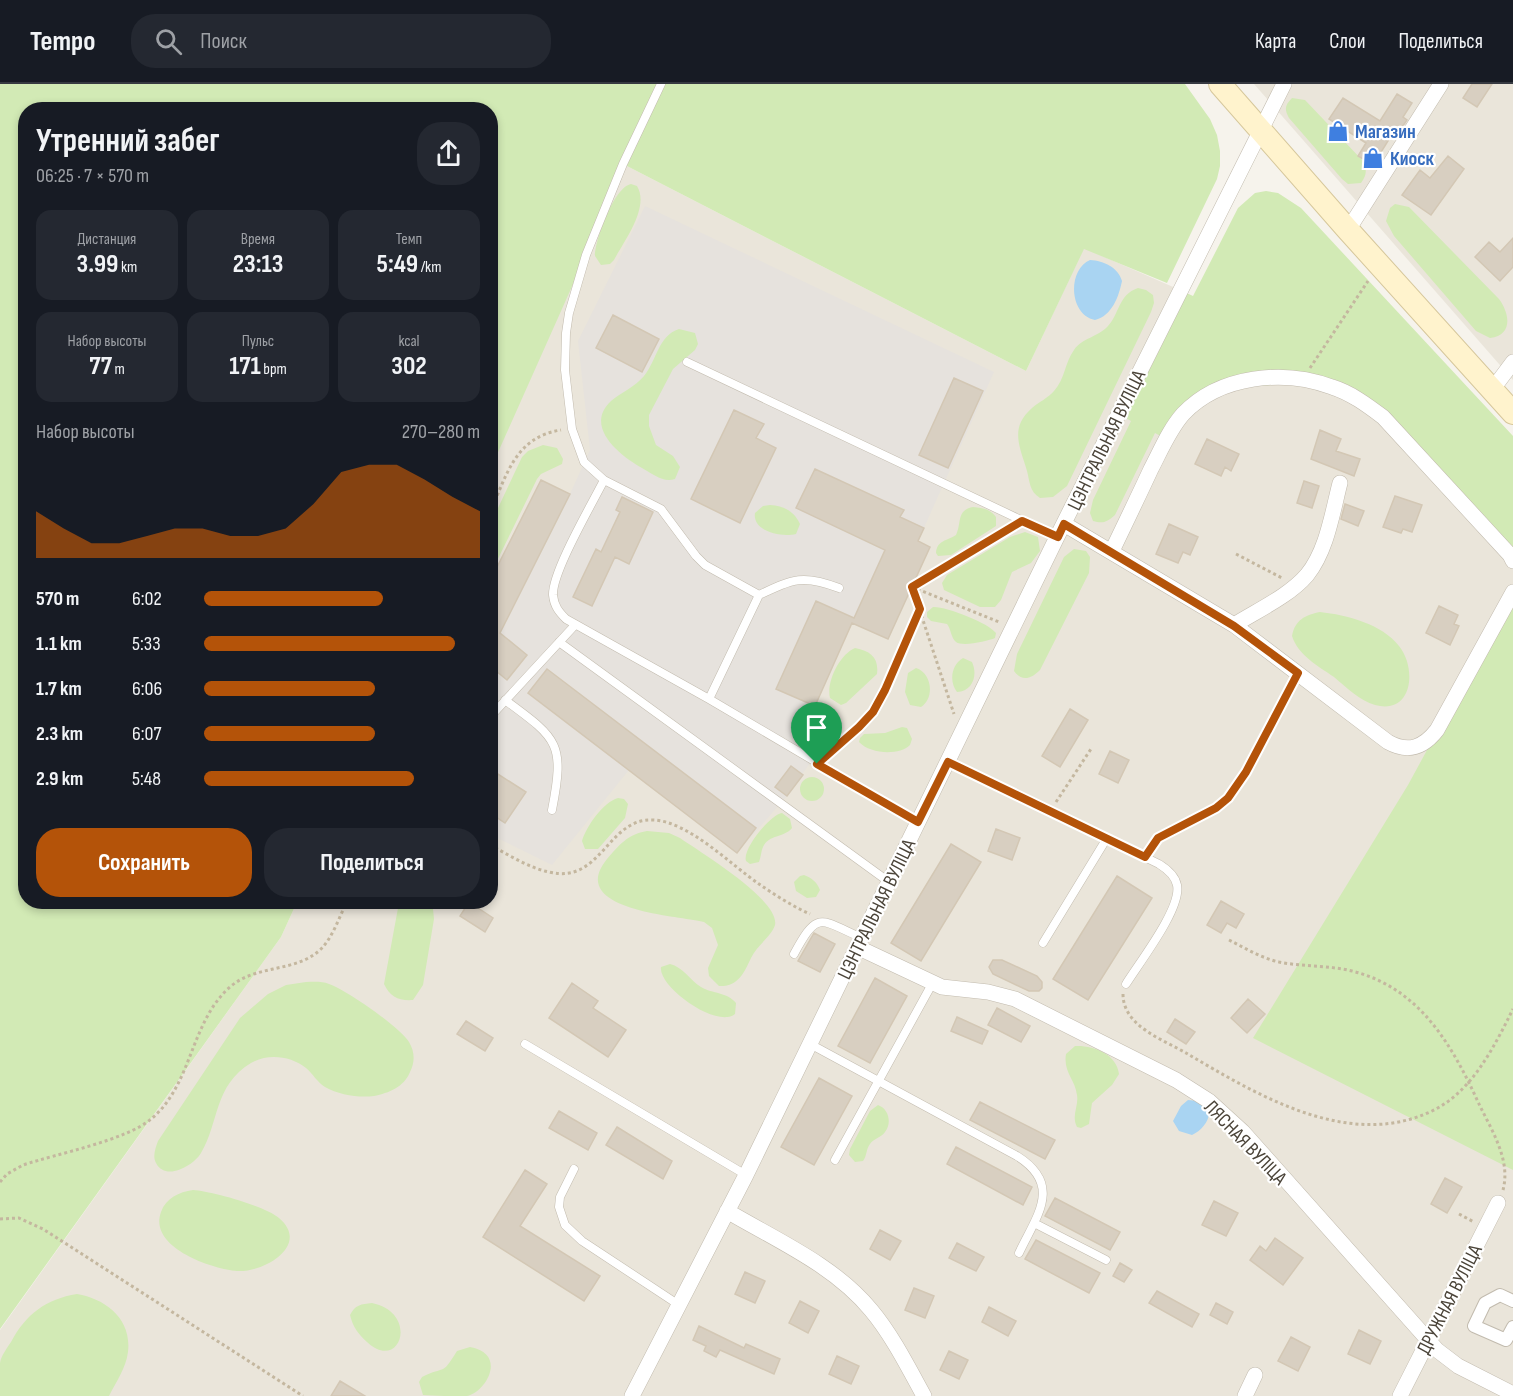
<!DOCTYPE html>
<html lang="ru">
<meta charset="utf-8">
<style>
body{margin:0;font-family:"Sofia Sans Condensed",sans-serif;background:#242831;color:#f1f3f6;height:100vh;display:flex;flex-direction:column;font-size:22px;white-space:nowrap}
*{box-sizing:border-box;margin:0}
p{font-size:20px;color:#9ea1a6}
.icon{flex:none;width:33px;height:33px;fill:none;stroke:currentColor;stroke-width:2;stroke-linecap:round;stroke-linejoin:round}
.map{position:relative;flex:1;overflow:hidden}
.sheet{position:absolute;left:18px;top:18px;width:480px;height:807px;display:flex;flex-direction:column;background:#171b24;border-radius:24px;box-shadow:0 3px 9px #0003}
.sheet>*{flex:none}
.pin{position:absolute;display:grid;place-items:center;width:51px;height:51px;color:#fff;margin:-62px -26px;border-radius:50% 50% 50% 0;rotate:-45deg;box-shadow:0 0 6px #0007}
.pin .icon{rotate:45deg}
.round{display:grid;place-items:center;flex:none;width:63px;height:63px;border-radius:24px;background:#242831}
.summary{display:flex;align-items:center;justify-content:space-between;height:102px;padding:0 18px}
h1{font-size:33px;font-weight:700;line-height:45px}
.figures{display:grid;grid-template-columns:repeat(3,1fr);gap:9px;height:102px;padding:6px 18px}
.figures div{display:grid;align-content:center;border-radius:15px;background:#242831;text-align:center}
.figures b{font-size:26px;font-weight:700}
.figures small{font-size:16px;font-weight:400}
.figures p{font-size:16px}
.chart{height:168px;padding:12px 18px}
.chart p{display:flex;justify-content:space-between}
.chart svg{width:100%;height:108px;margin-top:6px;fill:#b45309;opacity:.7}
.cta{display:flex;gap:12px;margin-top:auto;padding:12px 18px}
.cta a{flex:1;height:69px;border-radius:24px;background:#b45309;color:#fff;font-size:24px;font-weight:700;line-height:69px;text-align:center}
.cta a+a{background:#242831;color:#f1f3f6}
ul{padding:0 18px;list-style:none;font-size:20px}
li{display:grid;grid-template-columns:96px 72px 1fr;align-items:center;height:45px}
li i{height:15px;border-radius:8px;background:#b45309}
header{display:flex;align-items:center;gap:36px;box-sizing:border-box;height:84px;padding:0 30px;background:#171b24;border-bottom:2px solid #363941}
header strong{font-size:28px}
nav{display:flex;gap:33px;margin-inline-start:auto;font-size:21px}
.search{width:420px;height:54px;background:#242831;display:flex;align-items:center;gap:15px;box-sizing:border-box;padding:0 21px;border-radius:24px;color:#9ea1a6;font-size:22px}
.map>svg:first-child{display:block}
</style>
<header>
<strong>Tempo</strong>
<div class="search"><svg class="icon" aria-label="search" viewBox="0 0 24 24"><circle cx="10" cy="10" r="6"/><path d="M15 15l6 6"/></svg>Поиск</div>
<nav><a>Карта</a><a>Слои</a><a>Поделиться</a></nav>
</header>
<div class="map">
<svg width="1513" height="1312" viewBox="0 0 1513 1312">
<rect width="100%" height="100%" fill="#f6f3ec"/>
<path fill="#eae5da" d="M1254,0h259v296z
M623,80l403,207 58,-123 96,42 29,105 76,-17 82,27 146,156v31l-104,193 104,385v226h-1513v-66l281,-393 16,-35h193l1,-442z"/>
<path fill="#e6e2dd" d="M645,122l349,166 -76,169 12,6 -42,92 -36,-16 -37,83 18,24 -46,66 -50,57 -108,-83 -77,95 -61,-30 -1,-254 51,-101 29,14 20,-44 -12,-109z"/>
<path fill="#d2eab5" d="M0,0h1185l25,35 7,16 3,16v15l-3,13 -50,104 -83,-34 -58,122 -403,-207 -37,91 -95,213 -1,-358h-464v792h271l-16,35 -281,392z
M1292,14l13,2 58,61c4,9 4,14 -2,22l-13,1 -6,-5 -53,-61c-5,-9 -4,-13 3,-20z
M631,100l6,2c13,21 -13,55 -23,74l-4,4 -9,1 -6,-9c0,-16 19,-69 36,-72z
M1266,107l12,2 23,15 212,228v125l-114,-128 -80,-51 -97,6 -56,51 -11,-6 -40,82c-8,7 -12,9 -22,6l-3,-8 3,-13 38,-79 -12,-7 61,-124 13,6 45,-88 17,-15z
M1395,120l14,3 90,92c11,15 14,36 -9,39l-14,-7 -82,-95 -8,-15 4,-13z
M1138,204l8,2 7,5 1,8 -3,9 -84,174 -14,11 -13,1c-11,-7 -10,-16 -13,-27 -7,-24 -18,-43 5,-63 7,-6 16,-10 22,-17 11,-12 11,-29 20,-41 8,-12 24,-13 34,-24 12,-13 10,-31 30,-38z
M679,245l16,4 3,11 -3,6 -22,19 -24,46v11l7,19 17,11 7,11 -5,12c-12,4 -22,-5 -33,-11 -21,-12 -59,-41 -31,-67 11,-9 24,-14 33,-25 13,-16 14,-40 35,-47z
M543,361l14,3 6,11 -1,5 -21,10 -4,5 -46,94v-50l31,-66 6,-6z
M770,421c14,1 24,6 30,19l-4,10c-15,4 -44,-3 -41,-21l8,-7z
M973,423c10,1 17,2 23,10v9l-45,29 -13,1 -2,-3c1,-13 11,-12 20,-18 6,-12 0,-25 17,-28z
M1025,448l13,5 2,14 -9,12 -19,9 -11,28 -6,7h-15l-36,-17 -2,-7 5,-8 63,-38z
M1074,465l12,2 4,6 -1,16 -49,97c-9,9 -18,12 -26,1l3,-17 47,-97z
M1513,508v578l-260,-132 155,-253z
M933,523c12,-1 56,16 63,26l-1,5c-7,3 -32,9 -39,4 -5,-4 -5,-13 -9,-18l-16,-3 -4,-4v-5z
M1320,528c27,3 62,12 79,34 18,22 14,69 -24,59 -15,-4 -29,-18 -41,-28 -16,-11 -36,-22 -42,-41 3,-16 13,-21 28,-24z
M855,564c16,3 24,10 22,26l-31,29 -5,2 -11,-7c-4,-16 10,-44 25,-50z
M963,574l9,4c6,13 1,29 -15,30 -8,-10 -6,-27 6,-34z
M916,584c16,5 19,30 5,39l-11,-2 -5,-13 3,-19z
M902,643l5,1 5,11 -2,6c-11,11 -40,9 -51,-3l1,-4 4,-4 21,-1z
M800 705a12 12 0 1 1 24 0a12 12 0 1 1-24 0Z
M618,714l6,1 4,5 -3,14 -27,31h-13l-3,-8c4,-14 21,-39 36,-43z
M782,729l8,6 2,9c-8,10 -23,6 -29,19 -2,4 -2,10 -4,15l-9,2 -4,-3c-4,-12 24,-46 36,-48z
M647,747l22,2 11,5c20,14 100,62 95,87 -3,11 -18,20 -24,33 -7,15 -13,29 -32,28l-10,-10 -1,-8 10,-23 -6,-17 -8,-6c-24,-6 -139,-11 -97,-63 12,-14 21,-25 40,-28z
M804,791c8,3 13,7 16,15l-4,7 -9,1 -11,-7 -2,-9 6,-6z
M402,818h28l3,7 1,10 -11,66 -10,15c-14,1 -23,-3 -29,-16l14,-76z
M670,880c13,3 20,16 31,23 12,7 26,5 35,16l-1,11c-18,15 -77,-27 -74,-47z
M306,898c7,0 16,-1 23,2 16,5 71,43 80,58 6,10 6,20 1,30 -6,15 -21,21 -36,24 -15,2 -35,-1 -49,-9 -8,-5 -12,-13 -19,-19 -15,-12 -38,-15 -55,-5 -37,22 -32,60 -50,90 -7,12 -35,29 -45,10 -4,-7 0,-16 2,-22l82,-123 28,-24 18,-9z
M1075,962c18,-1 42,8 44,28l-7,11 -20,18 -3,21 -8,4 -4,-1c-6,-11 2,-21 0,-32 -2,-16 -14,-23 -11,-41z
M878,1021c11,4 14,18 7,27 -4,6 -11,6 -15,12 -4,5 -3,12 -7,17l-8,1 -6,-7 1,-6 20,-38z
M193,1106c18,1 72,16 86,28 32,27 -15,55 -42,53 -26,-2 -89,-24 -76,-59 5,-14 18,-20 32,-22z
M77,1210c29,5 55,25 51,58 -2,16 -12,30 -19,44h-109c0,-11 0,-23 0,-33 1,-7 7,-15 11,-21 15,-28 35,-43 66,-48z
M372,1219c48,10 28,70 -5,39 -9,-8 -14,-15 -17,-27 5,-10 11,-11 22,-12z
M470,1263c38,7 16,45 -3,49 -12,0 -33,0 -44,-1l-4,-13 3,-5c24,-12 19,0 35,-26z"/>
<path fill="#a9d4f2" d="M1090,176c14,1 28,7 32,21 -3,15 -10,35 -27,39 -26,-5 -28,-50 -5,-60z
M1188,1016l10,1 11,10c1,10 -8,20 -17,24l-13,-4 -6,-10 8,-15z"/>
<path fill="#d8cfc1" stroke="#d3c7b4" stroke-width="1.5" d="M1472,0h20l-15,23 -14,-9z
M1397,10l15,9 -9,14 4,3 -7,10 -4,-2 -23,37 -15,-9 8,-13 -37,-24 14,-21 37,23z
M1448,72l16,13 -33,46 -29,-20 18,-25 10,8z
M1513,154v29l-13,14 -25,-24 14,-15 11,10z
M613,231l46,24 -17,33 -46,-24z
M954,294l29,13 -35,77 -29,-13z
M734,326l30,14 -8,14 20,10 -36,75 -49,-24z
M1320,346l21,9 -5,12 24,8 -6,17 -43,-17z
M1207,355l32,15 -8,17 -6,-4 -4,9 -26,-12z
M815,385l89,41 -4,7 24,11 -6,13 12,6 -42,92 -36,-16 -37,83 -39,-17 40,-88 38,17 31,-68 -89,-42z
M541,396l29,14 -70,139 27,22 -20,25 -17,-14v-85z
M1304,397l15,5 -7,22 -15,-5z
M1395,412l27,9 -10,27 -9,-3 -2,4 -18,-6z
M622,413l31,15 -24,52 -14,-7 -23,49 -19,-9 23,-48 5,3 19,-40 -4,-2z
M1345,420l19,7 -6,15 -17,-7z
M1169,440l29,13 -8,18 -7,-3 -5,11 -22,-9z
M1439,522l19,9 -4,9 5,2 -9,19 -24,-12z
M547,585l209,159 -19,25 -209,-160z
M1070,625l18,11 -28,47 -18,-11z
M1110,667l19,9 -11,23 -19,-9z
M791,682l12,9 -16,21 -12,-9z
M490,685l36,23 -21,31 -15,-10z
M996,745l24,9 -8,22 -24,-9z
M951,760l30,18 -60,99 -30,-18z
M1117,792l35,22 -64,102 -35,-21z
M1221,817l23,13 -8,14 -9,-5 -6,10 -14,-8z
M469,818l24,16 -8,14 -25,-16z
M814,849l21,11 -15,28 -22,-11z
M993,876h9l35,16 5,6v6l-3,3h-10l-36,-17 -4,-7z
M875,894l32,18 -37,67 -32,-17z
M572,899l26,18 -5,7 33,22 -18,27 -59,-39z
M1248,915l17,15 -18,19 -16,-15z
M997,924l33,18 -9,16 -33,-17z
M957,933l31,14 -6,13 -31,-13z
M1175,935l20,13 -9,12 -19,-12z
M466,937l27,17 -8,13 -28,-17z
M819,994l33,18 -38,69 -33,-18z
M980,1018l75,38 -10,19 -75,-39z
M559,1027l38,22 -9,17 -39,-22z
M617,1043l55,34 -9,18 -57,-34z
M956,1063l76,40 -9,18 -76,-41z
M525,1086l22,14 -27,42 80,50 -16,25 -101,-64z
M1445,1094l17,9 -15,26 -16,-9z
M1055,1114l65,34 -10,18 -65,-34z
M1214,1117l24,12 -12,23 -24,-11z
M880,1146l21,11 -11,19 -20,-11z
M1275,1154l28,20 -20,27 -33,-25 10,-14 6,5z
M1036,1156l64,33 -11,20 -64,-34z
M957,1159l27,14 -8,14 -27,-13z
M1120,1179l12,7 -8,12 -11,-6z
M745,1188l20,9 -10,22 -20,-9z
M914,1204l20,8 -9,22 -20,-8z
M1157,1207l42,23 -7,13 -43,-24z
M800,1217l19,10 -11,22 -19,-10z
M1216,1219l17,9 -6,12 -17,-9z
M989,1223l27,14 -8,15 -26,-14z
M699,1242l45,22 2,-4 34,15 -6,15 -54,-24 -4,7 -12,-6 2,-5 -13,-6z
M1359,1246l22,11 -11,23 -22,-10z
M1291,1253l19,10 -12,24 -20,-10z
M949,1267l19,9 -9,19 -19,-9z
M837,1272l22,10 -8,18 -22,-10z
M340,1297l25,15h-34z"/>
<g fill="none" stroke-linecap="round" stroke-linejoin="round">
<defs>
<path id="service" d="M661,0l-38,80 -37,91 -17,58 -3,20 -1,37 7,59 12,33 20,18c-12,24 -52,92 -51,115 1,11 6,17 13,24l143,80 209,123
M687,278l370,175
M604,396l57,29 35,47 9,9 54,30 -50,104
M759,511c34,-16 44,-21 80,-7
M559,558l330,240
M505,616c53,39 60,43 47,110
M490,633l85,-92
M948,678l211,102c8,5 16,11 18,21 5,23 -38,78 -51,99
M1043,859l64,-105
M794,870c24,-44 25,-35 68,-16
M525,960l221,131
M810,960l207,112c46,29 20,59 2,97
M835,1076l97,-176
M574,1085l-14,28 -1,10 6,18 17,16 97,64
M1034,1139l72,37"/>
<path id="pedestrian" d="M1513,1217l-13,-6 -15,8 -11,23 32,14 7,-13"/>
<path id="minor" d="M1348,146l93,-146
M1492,306l21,-28
M1064,440l170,101 154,117c20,11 35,6 49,-12l76,-138
M1112,467c13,-27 26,-54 39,-82 10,-19 18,-39 32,-55 37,-39 101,-45 149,-27 19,6 35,18 51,30l127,138 3,6
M1234,541c24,-15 55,-29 73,-50 20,-25 25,-61 33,-92
M857,863l85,40 46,5 27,7 161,81 33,21 34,31 194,218 21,16 55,28
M727,1127c49,29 107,54 144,99 21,25 37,57 53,86
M632,1312l114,-221 311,-638 227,-453
M1245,1312l10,-21
M1400,1312l98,-193"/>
<path id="secondary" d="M1220,0l128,146 165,183"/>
</defs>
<use href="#service" stroke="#c2bbae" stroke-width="9"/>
<use href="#pedestrian" stroke="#c2bbae" stroke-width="14"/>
<use href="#minor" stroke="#c2bbae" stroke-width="16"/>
<use href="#secondary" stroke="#d6c79b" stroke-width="24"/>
<path stroke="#c4b79f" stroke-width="3" stroke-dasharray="3 3" stroke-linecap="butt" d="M1310,284l58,-87
M490,428c17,-37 25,-75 71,-82
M1236,470l46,24
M912,503l42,127
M912,503l99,-59
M912,503l87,35
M826,673l47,-45 12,-22 35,-81
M1056,718l35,-53
M490,761c19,10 39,23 59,27 53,13 58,-55 105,-52 35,2 76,44 105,64 16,11 33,22 51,30
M1150,763c16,-22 45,-24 67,-39 29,-20 57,-89 74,-121
M1229,856c16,8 32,18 50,22 24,5 49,3 73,9 68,17 100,74 127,133 13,27 32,56 24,86
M1123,910c0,32 39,45 63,59 70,41 162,98 246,58 40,-19 62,-64 81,-102
M0,1098l7,-8 16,-9c33,-11 104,-25 128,-46 41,-33 39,-97 79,-132 26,-23 66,-14 91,-38 12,-12 18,-32 26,-47
M1459,1130l15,8
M0,1135l19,-1 24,11 260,167"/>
<use href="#service" stroke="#fff" stroke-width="8"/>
<use href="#pedestrian" stroke="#fff" stroke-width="12"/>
<use href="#minor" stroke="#fff" stroke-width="15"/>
<use href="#secondary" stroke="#fff3cd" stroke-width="22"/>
</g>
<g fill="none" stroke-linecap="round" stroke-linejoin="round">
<defs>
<path id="route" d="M1022,437l36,16 6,-13 170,102 64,47 -52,99 -18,26 -12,10 -58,30 -13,19 -197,-95 -30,60 -101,-58 42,-37 14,-15 12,-22 35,-81 -8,-22z"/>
</defs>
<use href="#route" stroke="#fff" stroke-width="12"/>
<use href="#route" stroke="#b45309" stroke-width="8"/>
</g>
<defs>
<symbol id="shop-bare" viewBox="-9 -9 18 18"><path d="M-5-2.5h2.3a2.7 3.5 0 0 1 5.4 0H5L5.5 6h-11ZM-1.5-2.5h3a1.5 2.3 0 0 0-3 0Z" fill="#3f7fe0" stroke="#fff" stroke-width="2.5" paint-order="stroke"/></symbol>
</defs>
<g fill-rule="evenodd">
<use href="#shop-bare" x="1323" y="32" width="30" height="30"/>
<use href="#shop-bare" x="1358" y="59" width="30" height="30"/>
</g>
<g text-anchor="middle" stroke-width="4.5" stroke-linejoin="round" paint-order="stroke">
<g font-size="20" font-weight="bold" fill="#366cbe" stroke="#fff" text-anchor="start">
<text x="1355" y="54">Магазин</text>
<text x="1390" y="81">Киоск</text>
</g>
<g font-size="20" fill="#4b4439" stroke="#fff">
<text transform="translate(1106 356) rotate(-64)" y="7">ЦЭНТРАЛЬНАЯ ВУЛІЦА</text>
<text transform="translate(876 825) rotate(-64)" y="7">ЦЭНТРАЛЬНАЯ ВУЛІЦА</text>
<text transform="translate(1246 1058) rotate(46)" y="7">ЛЯСНАЯ ВУЛІЦА</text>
<text transform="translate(1449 1215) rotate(-63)" y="7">ДРУЖНАЯ ВУЛІЦА</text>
</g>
</g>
</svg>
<div class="pin" style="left:817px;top:680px;background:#1e9e55"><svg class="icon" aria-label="arrive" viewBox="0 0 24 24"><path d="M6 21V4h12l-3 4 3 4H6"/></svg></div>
<section class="sheet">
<div class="summary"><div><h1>Утренний забег</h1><p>06:25 · 7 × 570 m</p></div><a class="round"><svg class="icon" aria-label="share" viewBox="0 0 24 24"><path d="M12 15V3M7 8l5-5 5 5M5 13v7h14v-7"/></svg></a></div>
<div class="figures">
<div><p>Дистанция</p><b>3.99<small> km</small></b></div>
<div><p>Время</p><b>23:13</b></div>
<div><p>Темп</p><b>5:49<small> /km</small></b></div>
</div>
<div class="figures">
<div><p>Набор высоты</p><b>77<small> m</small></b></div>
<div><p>Пульс</p><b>171<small> bpm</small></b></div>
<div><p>kcal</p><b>302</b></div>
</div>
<div class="chart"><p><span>Набор высоты</span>270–280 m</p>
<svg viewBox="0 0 160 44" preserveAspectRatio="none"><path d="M0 44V25L10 32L20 38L30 38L40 35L50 32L60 32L70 35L80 35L90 32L100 22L110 9L120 6L130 6L140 12L150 19L160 25V44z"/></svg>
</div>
<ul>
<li><b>570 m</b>6:02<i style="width:65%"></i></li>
<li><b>1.1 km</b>5:33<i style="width:91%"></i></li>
<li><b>1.7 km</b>6:06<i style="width:62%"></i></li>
<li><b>2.3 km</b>6:07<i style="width:62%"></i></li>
<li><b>2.9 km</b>5:48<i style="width:76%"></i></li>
</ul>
<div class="cta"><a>Сохранить</a><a>Поделиться</a></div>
</section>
</div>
